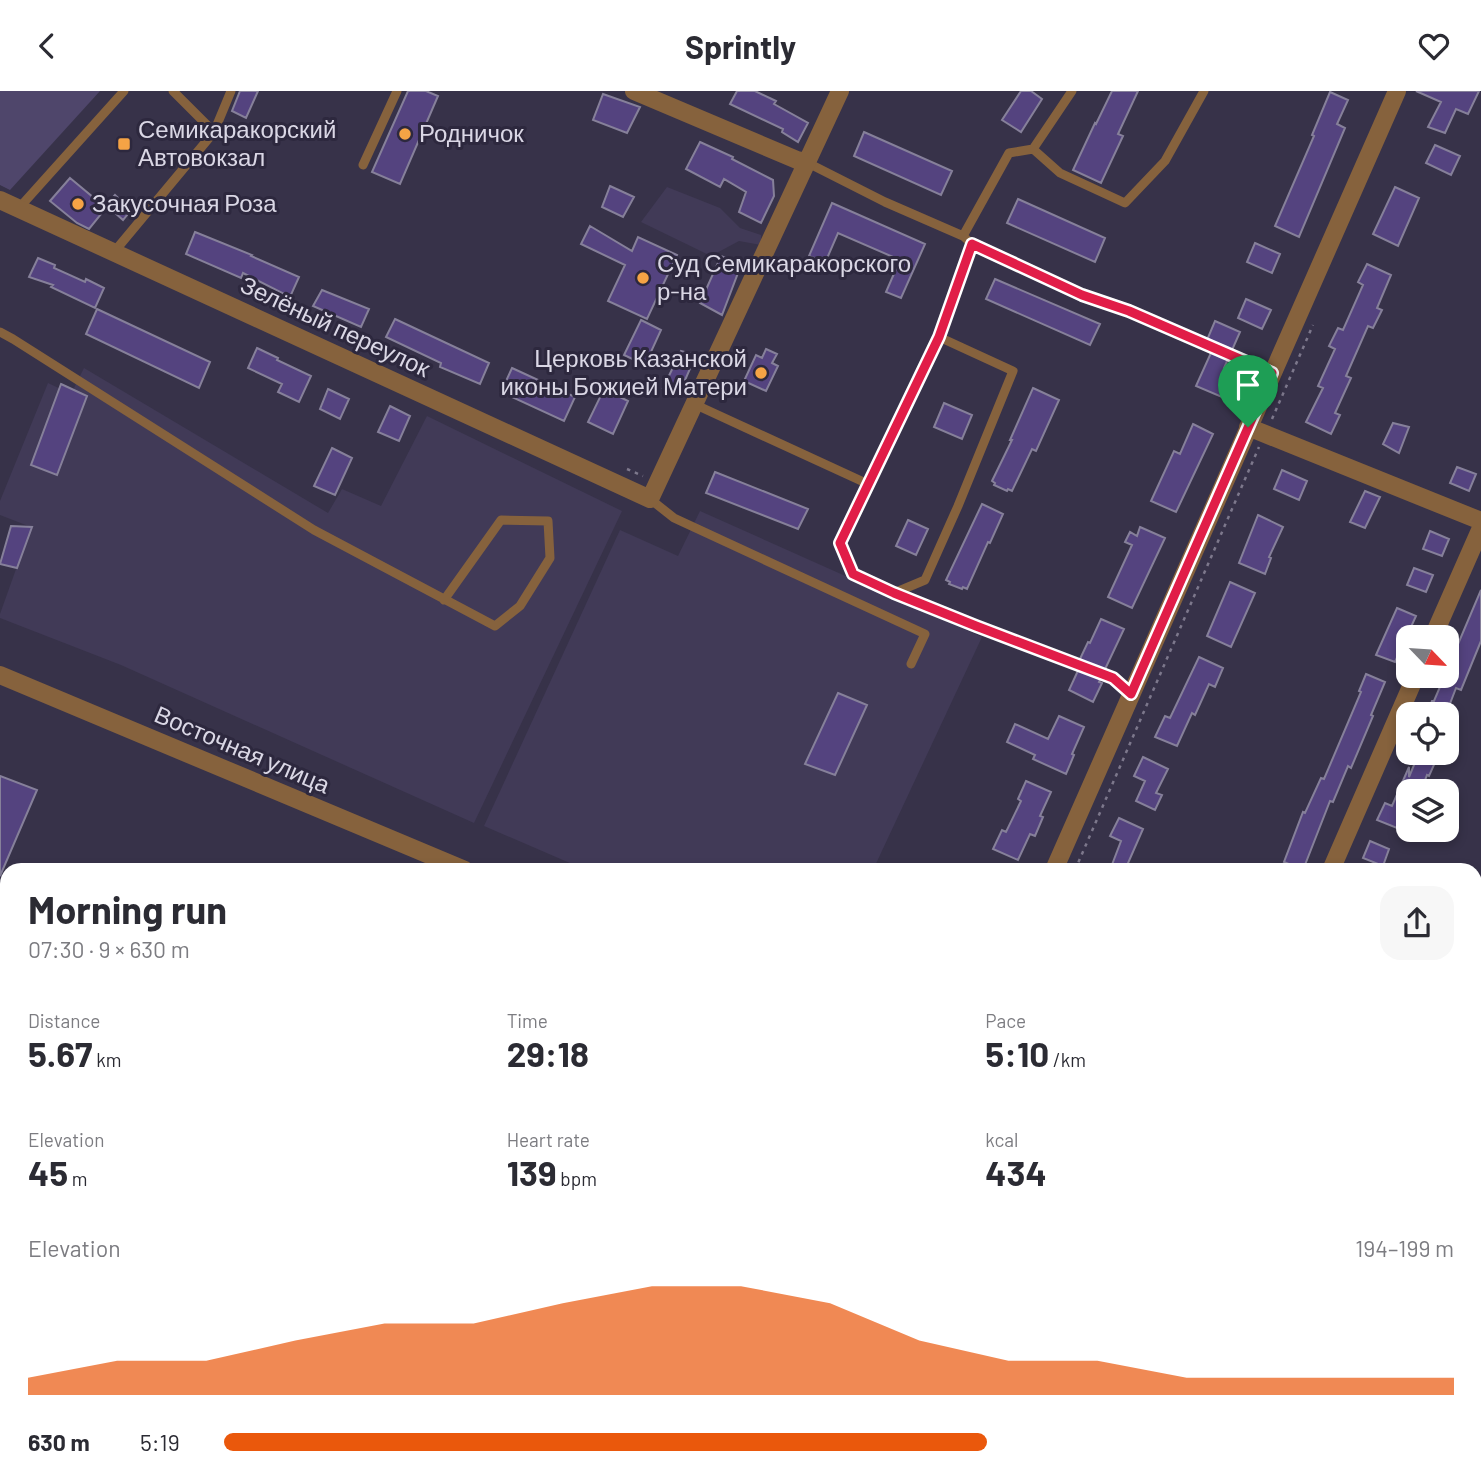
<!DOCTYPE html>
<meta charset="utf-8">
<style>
body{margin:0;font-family:Barlow,sans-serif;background:#f7f7f7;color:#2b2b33;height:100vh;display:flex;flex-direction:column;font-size:26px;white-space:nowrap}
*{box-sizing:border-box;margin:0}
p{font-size:23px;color:#7c7c81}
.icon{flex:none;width:38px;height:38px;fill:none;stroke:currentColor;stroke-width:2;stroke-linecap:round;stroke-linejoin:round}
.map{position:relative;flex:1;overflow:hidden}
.panel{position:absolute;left:0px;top:772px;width:1482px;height:621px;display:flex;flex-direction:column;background:#fff;border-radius:21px 21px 0 0;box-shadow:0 4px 10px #0003}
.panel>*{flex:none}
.needle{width:46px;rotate:115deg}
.buttons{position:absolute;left:1396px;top:534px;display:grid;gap:14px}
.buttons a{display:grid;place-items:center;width:63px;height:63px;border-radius:14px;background:#fff;box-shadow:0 4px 10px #0003;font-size:35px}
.pin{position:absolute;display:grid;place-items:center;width:60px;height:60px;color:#fff;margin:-72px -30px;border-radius:50% 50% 50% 0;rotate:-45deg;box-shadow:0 0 7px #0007}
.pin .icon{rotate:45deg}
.round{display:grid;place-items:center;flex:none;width:74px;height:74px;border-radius:21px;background:#f7f7f7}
.overview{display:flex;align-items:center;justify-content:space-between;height:119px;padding:0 28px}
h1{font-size:38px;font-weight:700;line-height:52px}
.metrics{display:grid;grid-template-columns:repeat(3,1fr);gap:10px;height:119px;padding:7px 28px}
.metrics div{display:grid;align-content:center}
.metrics b{font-size:35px;font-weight:700}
.metrics small{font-size:19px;font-weight:400}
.metrics p{font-size:19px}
.chart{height:196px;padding:14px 28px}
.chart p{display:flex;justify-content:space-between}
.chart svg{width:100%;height:126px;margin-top:7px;fill:#ea580c;opacity:.7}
ul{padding:0 28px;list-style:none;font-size:23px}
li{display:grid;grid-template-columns:112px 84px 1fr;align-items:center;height:52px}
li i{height:18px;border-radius:9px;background:#ea580c}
header{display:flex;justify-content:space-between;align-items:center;height:91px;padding:0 28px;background:#fff;font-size:32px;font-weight:700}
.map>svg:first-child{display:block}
</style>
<header><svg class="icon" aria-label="back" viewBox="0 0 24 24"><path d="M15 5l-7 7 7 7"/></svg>Sprintly<svg class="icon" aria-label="heart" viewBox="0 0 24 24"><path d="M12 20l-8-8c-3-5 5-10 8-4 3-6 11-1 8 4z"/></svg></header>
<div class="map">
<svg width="1481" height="1392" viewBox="0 0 1481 1392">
<rect width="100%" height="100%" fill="#373249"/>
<path fill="#413a57" d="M667,96l53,21 20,20 21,7v10l-22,-4 -28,15 -70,-34z
M84,277l244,145 14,-24 39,17 46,-90 195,95 -148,312 -353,-158 -121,-47v-4l31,-87 -31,-12v-14l48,-118 23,11z
M700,420l282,126 -109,233h-287l-102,-44 136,-296 58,26z"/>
<path fill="#4f466b" d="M0,0h100l-90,99 -10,-5z"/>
<path fill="#54437f" stroke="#86809a" stroke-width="2" d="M240,0h18l-12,27 -14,-7z
M408,0h18l12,5 -38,88 -28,-12z
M737,0h18l21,10 -2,3 34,19 -10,19 -16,-10 1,-3 -53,-25z
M1021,0h10l11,8 -21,33 -19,-12z
M1112,0h26l-20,43 5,2 -22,47 -28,-13 22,-47 1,1z
M1416,0h63l-11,23 -12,-5 -11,24 -17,-6 13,-25z
M1330,1l18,8 -11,24 8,4 -46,109 -24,-11 39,-90 -2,-1z
M603,3l37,13 -13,26 -34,-13z
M864,41l88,39 -11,24 -87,-39z
M700,51l33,15 -1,2 41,21 1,16 -13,27 -22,-11 7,-20 -22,-13 -4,8 -34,-18z
M1435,54l25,11 -9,19 -25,-12z
M70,87l36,30 -17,21 -12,-6 -27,-22z
M610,95l24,11 -11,20 -21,-10z
M1395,96l24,11 -21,48 -25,-12z
M115,104l16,15 -8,10 -17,-15z
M1018,108l87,39 -10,24 -88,-39z
M832,112l93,41 -24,54 -15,-6 14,-32 -62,-27 -13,30 -16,-7z
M590,135l42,25 6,-14 39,18 -30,64 -39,-18 17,-36 -44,-21z
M195,141l57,23 -1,1 48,21 -9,20 -47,-24 -2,5 -55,-24z
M1255,152l25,11 -8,19 -25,-11z
M721,165l20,9 -19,50 -22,-12z
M38,167l17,7 -1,3 31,14 1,-3 18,9 -9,20 -44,-21 2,-2 -24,-8z
M1367,173l24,11 -14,33 5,2 -9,18 -5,-2 -22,50 5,2 -16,35 5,2 -9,19 -25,-12 17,-34 -5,-2 17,-37 -6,-3 9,-18 5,2 20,-45 -5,-3z
M995,188l105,45 -10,21 -104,-46z
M322,199l47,19 -8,18 -48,-21z
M1246,208l25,11 -9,19 -24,-11z
M97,218l113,53 -11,26 -113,-54z
M395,228l94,44 -9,21 -40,-17 1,-4 -55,-26z
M641,229l20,10 -16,35 -21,-10z
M1215,230l25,11 -16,36 16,8 -11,24 -33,-14 19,-42 -8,-4z
M257,257l21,10 -1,2 34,16 -12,26 -21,-10 4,-8 -34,-16z
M766,258l11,5 -5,9 6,3 -12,25 -22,-10 12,-26 6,3z
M681,260l15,4 -17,39 -16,-6z
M512,277l63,29 -11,24 -63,-29z
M61,293l26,12 -30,79 -26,-10z
M1033,297l26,12 -23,51 -4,-2 -20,42 -4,-2 -1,2 -13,-6 1,-2 -3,-2 20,-41h-2z
M328,298l21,10 -9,20 -20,-10z
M604,298l24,12 -15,33 -25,-12z
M944,312l28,12 -10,24 -28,-12z
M390,315l20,10 -11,25 -21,-9z
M1393,332l16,4 -10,26 -16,-9z
M1193,333l20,10 -37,78 -25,-11 23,-50 6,3z
M332,357l20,10 -17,37 -21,-9z
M1457,376l19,7 -7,17 -19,-8z
M1282,379l25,11 -8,19 -25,-11z
M715,381l93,37 -10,20 -92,-36z
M1365,400l15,6 -15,31 -15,-6z
M982,413l21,10 -13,29 -2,-1 -21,47 -4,-2 -1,2 -13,-5 1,-2 -4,-2z
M1258,424l25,12 -14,30 2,1 -6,16 -26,-11z
M908,429l20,9 -12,26 -20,-9z
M11,435l21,1 -15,41 -17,-4z
M1140,436l25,11 -33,70 -24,-11 24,-52 -7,-3 5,-10 7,4z
M1430,440l19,8 -7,17 -19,-7z
M1414,477l19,7 -7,17 -19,-7z
M1230,491l25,11 -24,54 -24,-11z
M1481,499v51l-20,49 -5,-2 -10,26h-19l5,-13h2l11,-26h2v-5z
M1397,517l19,8 -21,46 -19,-7z
M1101,528l23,10 -25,53 3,1 -9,19 -24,-12 13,-28 -3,-1 9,-19 2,1z
M1199,566l24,11 -8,19 -6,-3 -14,31 -3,-2 -15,33 -22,-9 10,-21 5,2z
M1366,583l19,8 -14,33 2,1 -22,52 -3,-2 -15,36 -3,-1 -27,69 -19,-8 19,-50 2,1 16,-35 3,1 37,-87 -2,-1z
M838,602l29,12 -32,70 -30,-11z
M1059,625l25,11 -12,27 2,1 -8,19 -33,-15 2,-4 -28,-13 8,-18 33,15z
M1419,662h6l12,5 -8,18 -2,-1 -6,16h-12v8l-12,29 -20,-8 8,-17 7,3 17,-39v10z
M1143,666l25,12 -12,24 6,2 -7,15 -19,-9 9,-20 -11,-5z
M0,685l37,14 -37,86z
M1026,690l25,11 -11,24 3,1 -8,19 -5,-2 -12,26 -25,-11 9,-19 4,2 15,-31 -3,-2z
M1119,727l24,11 -18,41h-15l11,-29 -11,-5z
M1370,750l19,8 -6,17 -20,-8z"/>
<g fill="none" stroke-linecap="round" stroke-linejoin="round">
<path stroke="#7d788c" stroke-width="2.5" stroke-dasharray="3.5 5" stroke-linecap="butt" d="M982,158l100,46 47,16 130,56
M1272,328l41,-94
M627,378l16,7
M910,509l203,78 5,5
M1075,779l184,-423"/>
<path stroke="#86623d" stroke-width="9" d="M173,0l41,41
M1033,58l27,24 65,30 40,-42 39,-70
M806,71l79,40 78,34 9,8 -33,93 -99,206 13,31 41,19 31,-13 33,-74 55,-135 -74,-34
M363,74l34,-74
M19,117l105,-117
M963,145l46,-83 24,-4 39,-58
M114,161l100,-120 17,-41
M0,241l13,7 301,191 181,96 25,-20 30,-48 -2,-37 -47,-1 -57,80
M694,313l174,80
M650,408l24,19 251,116 -14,30"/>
<path stroke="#86623d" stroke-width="18" d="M634,0l163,69 9,2
M0,109l650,299 190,-408
M1248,336l233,94
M1433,546l48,-109
M0,584l465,195
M1054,779l343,-779
M1331,779l85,-195
M0,897l7,3
M1475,1027l6,-13
M1475,1200l6,2
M784,1392l3,-6"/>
</g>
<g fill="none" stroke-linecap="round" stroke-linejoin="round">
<defs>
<path id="route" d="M972,153l110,51 47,16 143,62 -141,321 -18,-16 -137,-52 -82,-33 -41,-19 -13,-31 99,-206z"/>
</defs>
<use href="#route" stroke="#fff" stroke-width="14"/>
<use href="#route" stroke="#e11d48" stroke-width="9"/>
</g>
<g fill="#f5a345" stroke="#2d283e" stroke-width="2.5">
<circle cx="405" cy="43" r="7"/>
<rect x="117" y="46" width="14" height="14" rx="3.5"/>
<circle cx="78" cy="113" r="7"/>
<circle cx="643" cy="187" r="7"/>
<circle cx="761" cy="282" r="7"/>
</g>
<g text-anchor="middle" stroke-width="6" stroke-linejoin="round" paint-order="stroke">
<g font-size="24" fill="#dad7e5" stroke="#2d283e" text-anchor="start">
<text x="138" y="47">Семикаракорский<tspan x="138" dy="28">Автовокзал</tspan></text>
<text x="419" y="51">Родничок</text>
<text x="92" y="121">Закусочная Роза</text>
<text x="657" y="181">Суд Семикаракорского<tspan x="657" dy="28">р-на</tspan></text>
<text x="747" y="276" text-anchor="end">Церковь Казанской<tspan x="747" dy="28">иконы Божией Матери</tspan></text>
</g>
<g font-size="24" fill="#dad7e5" stroke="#2d283e">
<text transform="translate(335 236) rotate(25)" y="8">Зелёный переулок</text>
<text transform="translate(242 659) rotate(23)" y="8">Восточная улица</text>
</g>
</g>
</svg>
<div class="buttons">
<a><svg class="needle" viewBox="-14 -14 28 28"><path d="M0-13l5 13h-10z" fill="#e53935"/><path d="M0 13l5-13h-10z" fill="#7c7c81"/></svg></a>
<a><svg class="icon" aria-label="locate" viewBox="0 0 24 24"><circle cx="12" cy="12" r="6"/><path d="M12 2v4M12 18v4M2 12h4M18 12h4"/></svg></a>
<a><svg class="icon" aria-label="layers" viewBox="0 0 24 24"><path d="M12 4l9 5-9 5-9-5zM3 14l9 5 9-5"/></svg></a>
</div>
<div class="pin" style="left:1248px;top:336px;background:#1e9e55"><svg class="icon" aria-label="arrive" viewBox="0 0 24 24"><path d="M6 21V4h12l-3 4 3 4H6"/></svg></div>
<section class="panel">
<div class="overview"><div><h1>Morning run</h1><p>07:30 · 9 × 630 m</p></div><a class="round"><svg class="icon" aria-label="share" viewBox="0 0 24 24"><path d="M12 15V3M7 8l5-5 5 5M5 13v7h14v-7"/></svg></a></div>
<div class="metrics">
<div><p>Distance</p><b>5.67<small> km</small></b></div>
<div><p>Time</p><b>29:18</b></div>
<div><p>Pace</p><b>5:10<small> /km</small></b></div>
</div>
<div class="metrics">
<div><p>Elevation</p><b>45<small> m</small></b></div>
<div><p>Heart rate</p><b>139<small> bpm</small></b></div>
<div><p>kcal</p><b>434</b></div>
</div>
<div class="chart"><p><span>Elevation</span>194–199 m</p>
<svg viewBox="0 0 160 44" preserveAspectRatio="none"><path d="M0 44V38L10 32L20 32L30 25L40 19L50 19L60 12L70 6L80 6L90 12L100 25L110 32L120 32L130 38L140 38L150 38L160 38V44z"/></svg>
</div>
<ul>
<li><b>630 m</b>5:19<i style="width:62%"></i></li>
</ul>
</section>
</div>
